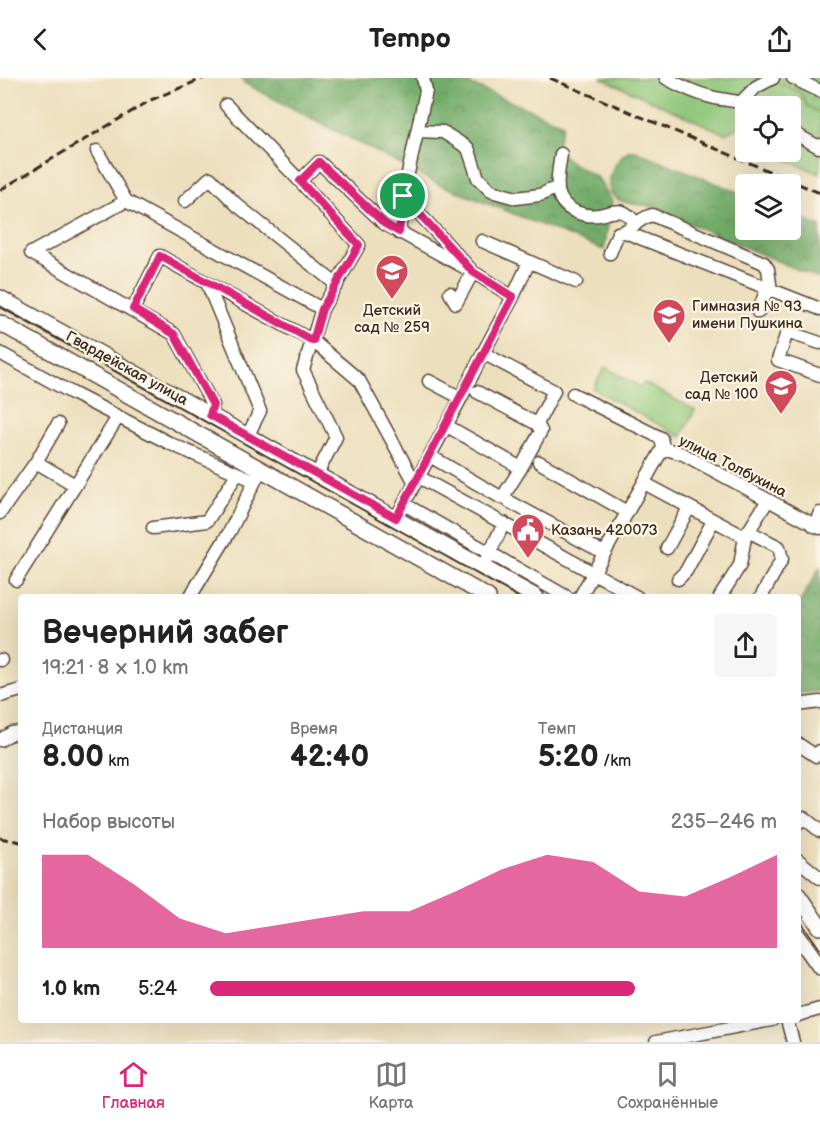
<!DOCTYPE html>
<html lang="ru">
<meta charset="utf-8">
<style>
body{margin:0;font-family:"Balsamiq Sans",sans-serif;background:#f6f6f6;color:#222;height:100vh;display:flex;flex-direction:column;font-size:22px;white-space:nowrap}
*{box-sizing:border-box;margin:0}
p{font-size:20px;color:#767676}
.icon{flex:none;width:33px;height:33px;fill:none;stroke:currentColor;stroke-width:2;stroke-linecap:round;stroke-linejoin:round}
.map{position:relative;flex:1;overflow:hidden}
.drawer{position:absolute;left:18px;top:516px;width:783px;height:429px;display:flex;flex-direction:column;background:#fff;border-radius:6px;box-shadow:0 6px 24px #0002}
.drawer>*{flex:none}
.fabs{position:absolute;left:735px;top:18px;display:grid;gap:12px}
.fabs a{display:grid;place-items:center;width:66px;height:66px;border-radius:6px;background:#fff;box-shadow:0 6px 24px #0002;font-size:30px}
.pin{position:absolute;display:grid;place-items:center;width:51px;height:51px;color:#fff;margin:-26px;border:3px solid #fff;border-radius:50%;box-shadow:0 2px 6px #0007}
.round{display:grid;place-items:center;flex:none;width:63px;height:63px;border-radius:6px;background:#f6f6f6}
.overview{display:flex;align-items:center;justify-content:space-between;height:102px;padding:0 24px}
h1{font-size:33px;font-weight:600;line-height:45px}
.metrics{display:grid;grid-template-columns:repeat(3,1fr);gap:9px;height:102px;padding:6px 24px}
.metrics div{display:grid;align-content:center}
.metrics b{font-size:30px;font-weight:600}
.metrics small{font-size:16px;font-weight:400}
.metrics p{font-size:16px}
.chart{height:168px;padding:12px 24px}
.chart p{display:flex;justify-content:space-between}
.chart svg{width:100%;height:108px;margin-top:6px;fill:#db2777;opacity:.7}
ul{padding:0 24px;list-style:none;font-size:20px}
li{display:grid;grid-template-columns:96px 72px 1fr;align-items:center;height:45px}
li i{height:15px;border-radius:8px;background:#db2777}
header{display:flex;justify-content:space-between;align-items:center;height:78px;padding:0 24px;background:#fff;font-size:27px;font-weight:600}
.dock{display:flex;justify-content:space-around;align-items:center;height:84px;border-top:2px solid #e0e0e0;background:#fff;font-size:16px;color:#767676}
.dock a{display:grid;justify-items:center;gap:3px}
.dock .active{color:#db2777}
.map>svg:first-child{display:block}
</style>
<header><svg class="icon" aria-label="back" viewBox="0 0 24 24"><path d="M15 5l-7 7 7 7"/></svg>Tempo<svg class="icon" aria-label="share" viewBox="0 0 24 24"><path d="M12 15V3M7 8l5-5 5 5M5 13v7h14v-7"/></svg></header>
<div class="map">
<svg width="820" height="964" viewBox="0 0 820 964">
<defs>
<pattern id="forest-crowns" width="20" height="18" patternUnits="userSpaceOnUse" patternTransform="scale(1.5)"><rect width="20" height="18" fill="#73ac6a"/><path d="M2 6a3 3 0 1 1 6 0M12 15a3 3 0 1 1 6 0" fill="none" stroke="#608c57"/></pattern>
<pattern id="garden-dots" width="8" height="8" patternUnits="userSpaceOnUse" patternTransform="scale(1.5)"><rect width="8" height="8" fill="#8fc77a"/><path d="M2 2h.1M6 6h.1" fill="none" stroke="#76a263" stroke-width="1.8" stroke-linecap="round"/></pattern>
</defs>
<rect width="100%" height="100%" fill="#fcf5e5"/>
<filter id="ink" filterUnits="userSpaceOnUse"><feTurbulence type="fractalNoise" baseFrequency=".0167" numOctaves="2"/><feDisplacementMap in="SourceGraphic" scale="12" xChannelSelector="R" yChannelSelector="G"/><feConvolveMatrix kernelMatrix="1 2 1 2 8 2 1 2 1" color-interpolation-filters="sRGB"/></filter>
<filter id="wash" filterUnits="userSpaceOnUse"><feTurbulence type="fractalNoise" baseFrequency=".008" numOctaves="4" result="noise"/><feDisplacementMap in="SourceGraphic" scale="24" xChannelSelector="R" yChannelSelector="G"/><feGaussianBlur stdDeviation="1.35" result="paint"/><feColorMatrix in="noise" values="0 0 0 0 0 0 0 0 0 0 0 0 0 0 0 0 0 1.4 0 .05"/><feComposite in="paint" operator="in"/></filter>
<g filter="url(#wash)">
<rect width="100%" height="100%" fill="#ecdfbd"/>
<path fill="#8fc77a" stroke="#65784c" stroke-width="1.5" d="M601,0h161l38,13 7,15 13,7v61l-44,-19 -3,-3h17v-46h-44l-1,22 -3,-2 -17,8z
M605,289l36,20 3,-4 51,27 -14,27 -88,-48z"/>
<path fill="url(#forest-crowns)" stroke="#576b44" stroke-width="1.5" d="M242,0h213l108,46 -7,24 14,14 28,16 14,23 -8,49 -168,-67 -192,-100z
M628,73h8l109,44 1,35h44l1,-16 29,13v52l-172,-73c-9,-2 -21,-2 -29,-6 -20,-11 -5,-40 9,-49z
M820,489v124l-22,3v-88z"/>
<path fill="url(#garden-dots)" stroke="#65784c" stroke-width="1.5" d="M762,0h58v35l-13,-7 -7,-15z"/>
</g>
<g filter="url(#ink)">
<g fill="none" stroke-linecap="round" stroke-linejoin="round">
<defs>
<path id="minor" d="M666,0c14,8 29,15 45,19 13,4 26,2 37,9
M793,0l27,13
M741,24l15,-15 17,-9
M226,27l74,76 19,-19 66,62 88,48 40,25 -30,56 71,38 -17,33 -60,-32
M418,53l25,1 25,16 10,30 13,13 25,7 24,-3 18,-8
M790,53l29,16 1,-2
M97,73l29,50
M561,76c-3,23 -11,47 15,58 7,3 15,4 23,3 18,-4 24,-9 37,9
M300,103l59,64 -37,64 -19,61 33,67 -19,37
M403,118l70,76 -17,31 -6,-10
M185,123l25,-23 27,27 100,80
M625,154l195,77
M399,155l4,-37 23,-105 -3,-13
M482,163l94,41
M610,175l8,-20c13,-2 21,-15 34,-18l112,48 4,6 3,22
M207,205l106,58 46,39 56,103
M513,219l16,-35
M133,231l27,-53 47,27 53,128 -12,24
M758,234l9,-23
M820,265l-33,-11 -9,28 42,15
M0,275l72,40 99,51 84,37
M429,303l32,17
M573,316l88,44 2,10 -83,149
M210,337l3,-10 -39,-71 -143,-81 95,-52 196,108
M447,348l74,42 20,-37 -4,-7
M663,370l20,6 137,74
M430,378l72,42 19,-30
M36,384l39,23
M539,384l88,50
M419,399l218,120
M644,405l101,54
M510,424l94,51
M404,426l163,93
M400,433l61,-113 22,-45
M0,435l36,-51 22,-38
M814,448l6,-13
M153,450l54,-7 30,-47
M748,453l31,16 3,12 -21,38
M667,470l22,-40
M486,482l18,-37
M678,501l8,-8 27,-50
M16,502l102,-163
M190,519l40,-66 28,-56
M720,519l20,-32 5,-28 23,-37
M0,582h1
M0,618l21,-6
M798,627l22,-3
M0,662l12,-7 9,-1
M798,666l18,12 4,-5
M798,745l6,-5 16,13
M798,782l22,18
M798,937l22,-6
M787,942l6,22
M656,964l116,-22"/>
<path id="major" d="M0,220l536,299
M0,245l488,274
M798,817l22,32
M798,858l22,31"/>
</defs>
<use href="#minor" stroke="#564536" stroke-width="15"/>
<use href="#major" stroke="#564536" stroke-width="18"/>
<use href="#minor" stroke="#fff" stroke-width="12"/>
<use href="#major" stroke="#fff" stroke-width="15"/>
<path stroke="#3b2a1e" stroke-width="1.5" d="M0,228l518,291
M798,840l22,31"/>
<path stroke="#3b2a1e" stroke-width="3" stroke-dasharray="9 4.5" stroke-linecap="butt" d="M550,0l270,115
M0,112l151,-90 53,-22
M0,760l21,4"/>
</g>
</g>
<g fill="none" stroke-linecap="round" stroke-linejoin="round" filter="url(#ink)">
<defs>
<path id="route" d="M319,84l66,62 14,8 4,-36 70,76 40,25 -117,221 -186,-103 3,-10 -39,-71 -41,-25 27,-53 153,85 9,-32 37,-64 -59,-64z"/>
</defs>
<use href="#route" stroke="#fff" stroke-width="12"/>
<use href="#route" stroke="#db2777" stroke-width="8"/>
</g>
<defs>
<symbol id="school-pin" viewBox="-11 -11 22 30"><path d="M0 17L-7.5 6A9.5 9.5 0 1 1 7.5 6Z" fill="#d1495b" stroke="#fcf5e5"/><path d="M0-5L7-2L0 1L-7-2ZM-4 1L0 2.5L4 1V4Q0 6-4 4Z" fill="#fff"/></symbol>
<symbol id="civic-pin" viewBox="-11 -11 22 30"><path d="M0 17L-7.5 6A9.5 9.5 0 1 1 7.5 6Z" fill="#d1495b" stroke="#fcf5e5"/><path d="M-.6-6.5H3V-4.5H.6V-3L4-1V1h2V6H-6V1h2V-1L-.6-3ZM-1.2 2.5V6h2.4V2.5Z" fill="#fff"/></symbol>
</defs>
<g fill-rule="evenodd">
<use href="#school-pin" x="373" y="174" width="38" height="52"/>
<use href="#school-pin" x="650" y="218" width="38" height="52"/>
<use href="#school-pin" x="762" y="289" width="38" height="52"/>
<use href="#civic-pin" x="509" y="433" width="38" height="52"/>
</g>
<g text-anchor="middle" stroke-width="4.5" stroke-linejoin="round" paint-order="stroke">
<g font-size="15" fill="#3b2a1e" stroke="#fcf5e5" text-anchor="start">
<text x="692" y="233">Гимназия № 93<tspan x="692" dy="17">имени Пушкина</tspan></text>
<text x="392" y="237" text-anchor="middle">Детский<tspan x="392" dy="17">сад № 259</tspan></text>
<text x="758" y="304" text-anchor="end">Детский<tspan x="758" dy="17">сад № 100</tspan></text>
<text x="551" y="457">Казань 420073</text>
</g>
<g font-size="15" fill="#3b2a1e" stroke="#fcf5e5">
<text transform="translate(127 290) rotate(29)" y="5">Гвардейская улица</text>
<text transform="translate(733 388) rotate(27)" y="5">улица Толбухина</text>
</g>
</g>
</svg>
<div class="fabs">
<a><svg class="icon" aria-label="locate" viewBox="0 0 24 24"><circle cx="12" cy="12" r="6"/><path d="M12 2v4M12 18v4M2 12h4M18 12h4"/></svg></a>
<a><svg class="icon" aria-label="layers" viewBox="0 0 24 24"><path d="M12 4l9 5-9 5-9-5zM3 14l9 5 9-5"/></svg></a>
</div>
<div class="pin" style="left:403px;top:118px;background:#1e9e55"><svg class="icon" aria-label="arrive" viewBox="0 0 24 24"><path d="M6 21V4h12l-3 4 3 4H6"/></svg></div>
<section class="drawer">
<div class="overview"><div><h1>Вечерний забег</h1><p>19:21 · 8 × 1.0 km</p></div><a class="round"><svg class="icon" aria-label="share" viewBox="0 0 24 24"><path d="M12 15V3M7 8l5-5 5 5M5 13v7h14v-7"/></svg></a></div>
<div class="metrics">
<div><p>Дистанция</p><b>8.00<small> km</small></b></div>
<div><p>Время</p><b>42:40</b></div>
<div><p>Темп</p><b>5:20<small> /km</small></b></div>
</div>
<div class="chart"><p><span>Набор высоты</span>235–246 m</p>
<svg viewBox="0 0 160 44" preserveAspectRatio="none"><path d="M0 44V6L10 6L20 18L30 32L40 38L50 35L60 32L70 29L80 29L90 21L100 12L110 6L120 9L130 21L140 23L150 15L160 6V44z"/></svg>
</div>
<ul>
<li><b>1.0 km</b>5:24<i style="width:75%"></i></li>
</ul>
</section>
</div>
<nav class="dock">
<a class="active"><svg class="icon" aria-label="home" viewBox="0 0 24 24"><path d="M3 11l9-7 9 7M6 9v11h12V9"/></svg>Главная</a>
<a><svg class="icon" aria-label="map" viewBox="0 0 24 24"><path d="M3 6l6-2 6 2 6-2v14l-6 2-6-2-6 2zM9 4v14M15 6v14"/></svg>Карта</a>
<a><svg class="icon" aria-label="saved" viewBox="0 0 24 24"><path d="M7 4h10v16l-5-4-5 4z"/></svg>Сохранённые</a>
</nav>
